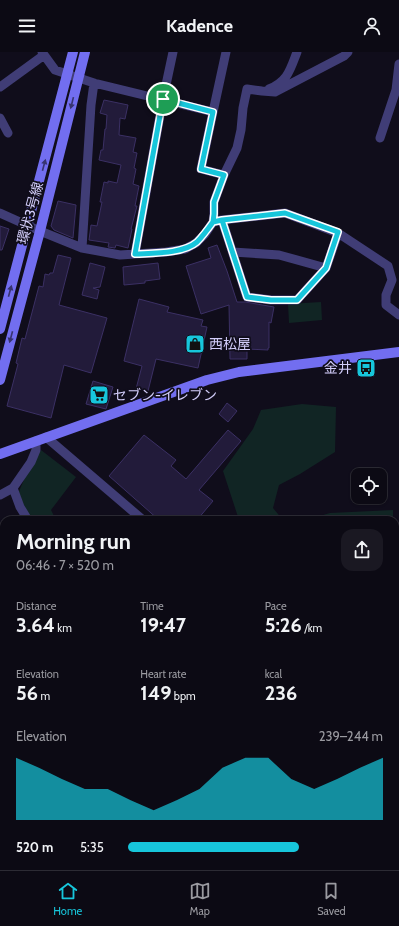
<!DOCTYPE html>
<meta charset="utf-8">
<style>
body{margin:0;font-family:Cabin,"Noto Sans JP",sans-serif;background:#1a1822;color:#f1f3f6;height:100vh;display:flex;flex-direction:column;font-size:15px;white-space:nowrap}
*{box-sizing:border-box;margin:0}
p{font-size:13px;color:#9a9aa0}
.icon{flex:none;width:22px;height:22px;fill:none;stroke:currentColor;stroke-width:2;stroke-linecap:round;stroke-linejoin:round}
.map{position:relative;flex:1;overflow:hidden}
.drawer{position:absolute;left:0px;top:464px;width:399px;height:354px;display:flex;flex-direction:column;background:#0c0a14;border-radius:12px 12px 0 0;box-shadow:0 1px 3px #0004,0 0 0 1px #2c2b34}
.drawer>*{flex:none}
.fabs{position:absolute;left:351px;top:416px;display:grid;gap:8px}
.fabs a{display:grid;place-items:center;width:36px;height:36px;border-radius:8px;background:#0c0a14;box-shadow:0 1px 3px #0004,0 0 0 1px #2c2b34;font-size:20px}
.pin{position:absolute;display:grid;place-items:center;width:34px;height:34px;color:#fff;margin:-17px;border:2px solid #fff;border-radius:50%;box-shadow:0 1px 4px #0007}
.round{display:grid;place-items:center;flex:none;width:42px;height:42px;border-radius:12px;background:#1a1822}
.overview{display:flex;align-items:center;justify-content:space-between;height:68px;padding:0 16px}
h1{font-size:22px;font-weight:700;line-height:30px}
.metrics{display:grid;grid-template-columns:repeat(3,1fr);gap:6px;height:68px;padding:4px 16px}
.metrics div{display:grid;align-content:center}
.metrics b{font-size:20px;font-weight:700}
.metrics small{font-size:11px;font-weight:400}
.metrics p{font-size:11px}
.chart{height:112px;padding:8px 16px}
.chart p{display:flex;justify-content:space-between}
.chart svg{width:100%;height:72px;margin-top:4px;fill:#17c6db;opacity:.7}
ul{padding:0 16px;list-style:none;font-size:13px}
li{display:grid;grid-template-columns:64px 48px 1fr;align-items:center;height:30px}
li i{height:10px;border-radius:5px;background:#17c6db}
header{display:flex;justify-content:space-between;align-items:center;height:52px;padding:0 16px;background:#0c0a14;font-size:18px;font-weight:700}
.tab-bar{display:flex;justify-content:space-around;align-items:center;height:56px;border-top:1px solid #2c2b34;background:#0c0a14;font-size:11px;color:#9a9aa0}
.tab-bar a{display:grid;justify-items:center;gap:2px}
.tab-bar .on{color:#17c6db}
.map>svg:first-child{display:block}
</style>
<header><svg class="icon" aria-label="menu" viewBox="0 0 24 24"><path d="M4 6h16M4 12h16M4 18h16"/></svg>Kadence<svg class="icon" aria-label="person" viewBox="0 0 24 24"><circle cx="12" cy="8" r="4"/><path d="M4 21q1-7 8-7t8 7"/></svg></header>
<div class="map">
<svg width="399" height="818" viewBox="0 0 399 818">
<rect width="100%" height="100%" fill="#100d1b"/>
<path fill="#112524" d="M321,250l1,18 -33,3 -1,-19z
M302,352l34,3 -1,45 -35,22 -21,11 -6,23 10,12h-44l-16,-49 30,-42 8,-19z
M41,398l35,27 -25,33 5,10h-25l-14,-24 9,-21z
M393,458v10h-87l24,-7z
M395,517l4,28v273h-399v-261l4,5v252h391z"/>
<path fill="#221b3a" stroke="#3b3064" d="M104,48l24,5 -3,14 -5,-1 -1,17 17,3 -3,14 4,1 -3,15 2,1 -3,15 6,2 -4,20h2l-6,23h1l-4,19 -12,-3 -1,3 -7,-1 1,-4 -20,-3 2,-15 6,1 5,-24h-2l4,-20 4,1v-2l9,2 4,-18 -22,-5 2,-10h2l2,-21h1l1,-14 -7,-2z
M58,149l18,4 -3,33 -19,-8 -3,-4z
M0,174l9,3 -7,21h-2z
M217,193l10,26 10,31h8l29,5 -3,16 -2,-1v26h-1v2l-21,-1v10h-17l-1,-54 -28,9 -15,-48 25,-8 -3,-10z
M58,203l13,3 -12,47 48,13 -16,55 -27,-8 -13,53 -44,-12 11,-42 -2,-1 6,-25 3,1 14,-53 4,1 2,-13 4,1 1,-2h3z
M90,211l15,4 -5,20 -7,1 6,2 -2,9 -15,-4z
M158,211l2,16 -15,2v2l-21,2 -1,-18z
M139,247l30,8 -2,5 36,8 -2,6 6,1 -9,41 -42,-9 -8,32 -12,-2 6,-23 -18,-5z
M93,329l20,6 -7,22 -20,-5z
M227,351l10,8 -9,11 -9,-8z
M228,378l13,11 -42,49 14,11 -16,19h-38l-50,-44 35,-41 32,25 -5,6 15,13z"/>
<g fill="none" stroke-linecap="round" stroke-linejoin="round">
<path stroke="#403d76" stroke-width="9" d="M42,0l13,18 39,13 119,29 13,-60
M0,35l44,-32
M269,37c19,-8 21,-19 28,-37
M213,60l-12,57 23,6
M0,66l8,15
M380,86l16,-48 3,-26
M0,161l40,18 42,17 38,7 46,-3 19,-3 11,-6 9,-9 8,-12 1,-8v-12l10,-27 13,-27 4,-18 2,-22 4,-19 15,2 13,1 69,-36 4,-4
M222,168l25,77 24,3h26l29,-32 12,-35
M213,170l9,-2 63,-7 53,20 50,33 4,14 -6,15v10l13,10
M82,196l9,-143 3,-22
M233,200l46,3 47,13
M135,202l28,-155 10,-47
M46,385l97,83
M13,436l18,-26 5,-12v-9
M0,443l13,-7 7,19 8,13
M0,546l4,-3"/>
<path stroke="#726ef0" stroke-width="10" d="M0,277l73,-277
M0,328l40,-149 45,-179
M0,402l207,-74 32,-8 160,-20"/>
</g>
<defs><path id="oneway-solid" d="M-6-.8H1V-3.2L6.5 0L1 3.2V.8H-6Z"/></defs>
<g fill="#373470">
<use href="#oneway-solid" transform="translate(72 51) rotate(104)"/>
<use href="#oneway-solid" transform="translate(44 113) rotate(-75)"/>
<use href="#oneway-solid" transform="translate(10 239) rotate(-75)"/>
<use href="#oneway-solid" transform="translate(11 285) rotate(105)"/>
</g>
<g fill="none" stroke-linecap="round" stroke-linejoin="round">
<defs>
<path id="route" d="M163,47l-28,155c18,-1 48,0 62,-12 6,-6 11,-13 16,-20l9,-2 25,77 24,3h26l29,-32 12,-36 -53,-19 -63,7 -9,2 1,-8v-12l10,-27 -23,-6 12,-57 -50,-13"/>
</defs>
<use href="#route" stroke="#fff" stroke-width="8"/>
<use href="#route" stroke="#17c6db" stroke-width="5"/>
</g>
<defs>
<symbol id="shop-square" viewBox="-11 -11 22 22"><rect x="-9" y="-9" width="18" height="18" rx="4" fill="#17c6db" stroke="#100d1b"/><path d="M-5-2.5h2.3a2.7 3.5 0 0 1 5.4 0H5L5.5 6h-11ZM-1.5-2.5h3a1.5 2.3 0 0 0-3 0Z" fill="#111"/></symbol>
<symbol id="bus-square" viewBox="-11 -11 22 22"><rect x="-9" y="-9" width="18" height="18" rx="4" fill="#17c6db" stroke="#100d1b"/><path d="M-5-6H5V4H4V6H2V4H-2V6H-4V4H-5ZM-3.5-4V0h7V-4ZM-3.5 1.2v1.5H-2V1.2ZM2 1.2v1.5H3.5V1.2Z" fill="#111"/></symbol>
<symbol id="supermarket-square" viewBox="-11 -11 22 22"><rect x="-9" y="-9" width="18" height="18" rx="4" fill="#17c6db" stroke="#100d1b"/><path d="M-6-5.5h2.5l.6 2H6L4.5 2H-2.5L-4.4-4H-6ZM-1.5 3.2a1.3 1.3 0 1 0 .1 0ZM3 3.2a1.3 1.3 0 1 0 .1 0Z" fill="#111"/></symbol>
</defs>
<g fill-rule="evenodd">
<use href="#shop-square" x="184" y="281" width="22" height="22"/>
<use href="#bus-square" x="355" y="305" width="22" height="22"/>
<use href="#supermarket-square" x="88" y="332" width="22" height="22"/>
</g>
<g text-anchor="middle" stroke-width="3.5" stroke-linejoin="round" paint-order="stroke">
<g font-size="14" fill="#d2cdfa" stroke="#100d1b">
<text transform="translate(30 161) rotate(-75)" y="5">環状3号線</text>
</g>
<g font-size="14" fill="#d2cdfa" stroke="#100d1b" text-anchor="start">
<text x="209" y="297">西松屋</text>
<text x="352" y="321" text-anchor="end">金井</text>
<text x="113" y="348">セブン-イレブン</text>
</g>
</g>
</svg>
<div class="fabs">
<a><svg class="icon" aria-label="locate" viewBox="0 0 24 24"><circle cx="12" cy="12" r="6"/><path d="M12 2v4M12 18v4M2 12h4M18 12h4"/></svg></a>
</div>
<div class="pin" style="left:163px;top:47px;background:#1e9e55"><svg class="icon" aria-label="arrive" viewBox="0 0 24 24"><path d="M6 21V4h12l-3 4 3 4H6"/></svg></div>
<section class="drawer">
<div class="overview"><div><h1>Morning run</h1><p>06:46 · 7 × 520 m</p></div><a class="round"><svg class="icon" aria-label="share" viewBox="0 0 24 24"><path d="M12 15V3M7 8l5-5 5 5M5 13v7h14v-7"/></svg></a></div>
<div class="metrics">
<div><p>Distance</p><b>3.64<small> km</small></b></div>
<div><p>Time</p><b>19:47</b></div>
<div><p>Pace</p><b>5:26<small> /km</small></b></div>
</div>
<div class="metrics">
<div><p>Elevation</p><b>56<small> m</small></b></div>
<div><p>Heart rate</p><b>149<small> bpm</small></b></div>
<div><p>kcal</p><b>236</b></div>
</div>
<div class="chart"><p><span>Elevation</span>239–244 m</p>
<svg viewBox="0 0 160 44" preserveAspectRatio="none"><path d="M0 44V6L10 12L20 19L30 25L40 25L50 32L60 38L70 32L80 25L90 12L100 6L110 6L120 19L130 25L140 19L150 12L160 6V44z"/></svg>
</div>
<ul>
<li><b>520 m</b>5:35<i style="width:67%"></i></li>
</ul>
</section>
</div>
<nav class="tab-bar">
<a class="on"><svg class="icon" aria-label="home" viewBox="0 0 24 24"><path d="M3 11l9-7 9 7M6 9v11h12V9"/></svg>Home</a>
<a><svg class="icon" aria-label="map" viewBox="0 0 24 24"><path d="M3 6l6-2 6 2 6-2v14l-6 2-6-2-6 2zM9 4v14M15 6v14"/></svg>Map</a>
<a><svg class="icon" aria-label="saved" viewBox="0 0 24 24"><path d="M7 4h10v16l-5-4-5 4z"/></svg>Saved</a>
</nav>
